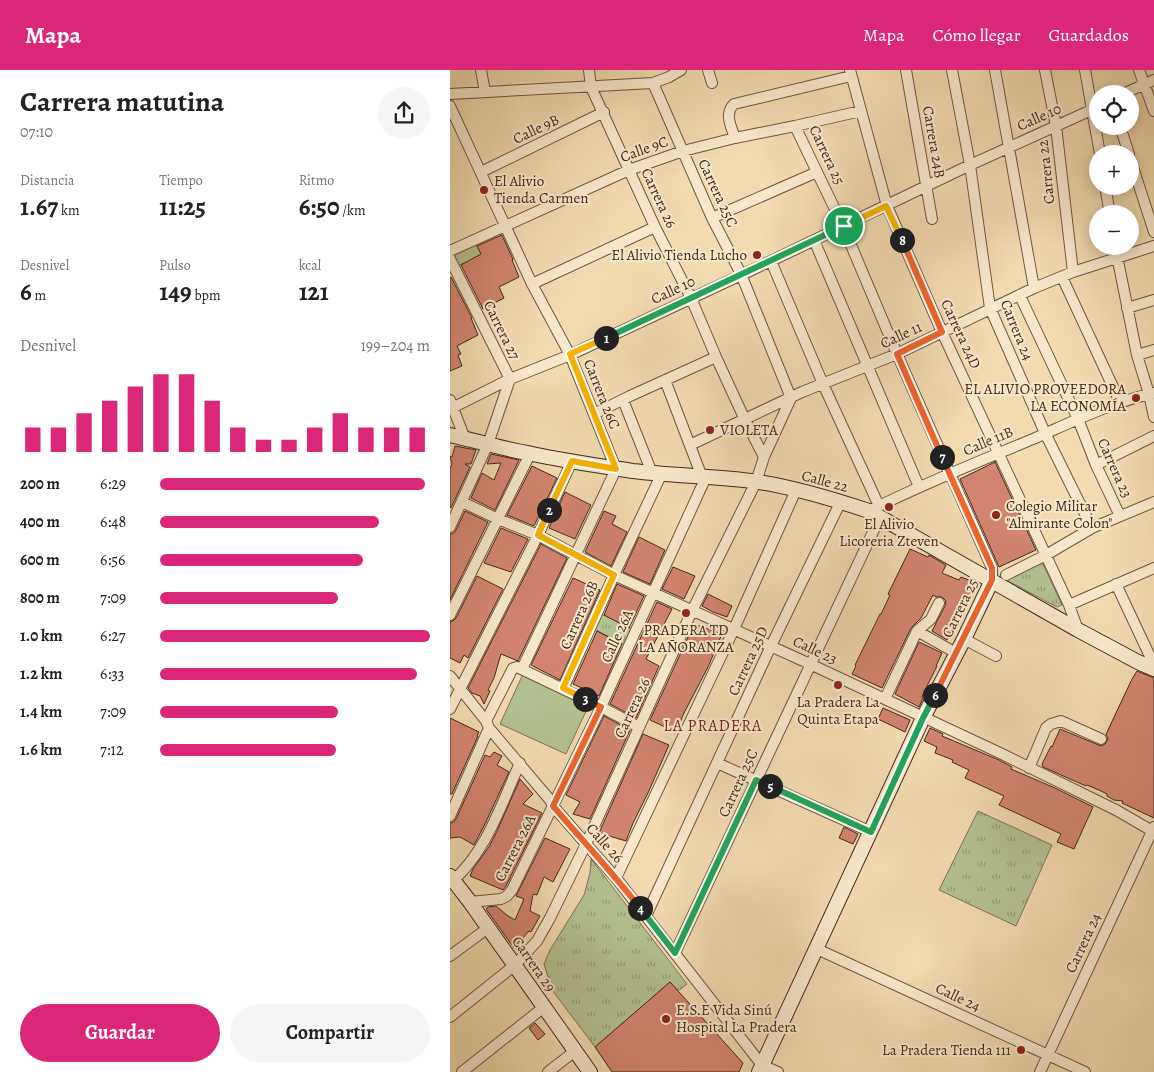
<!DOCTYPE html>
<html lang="es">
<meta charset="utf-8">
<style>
body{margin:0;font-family:Alegreya,serif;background:#f6f6f6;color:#222;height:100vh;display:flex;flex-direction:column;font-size:19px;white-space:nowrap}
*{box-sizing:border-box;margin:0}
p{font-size:16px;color:#767676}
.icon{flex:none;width:28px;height:28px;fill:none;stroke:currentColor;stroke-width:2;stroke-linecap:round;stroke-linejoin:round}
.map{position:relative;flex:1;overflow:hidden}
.sheet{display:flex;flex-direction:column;background:#fff;width:450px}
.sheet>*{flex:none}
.controls{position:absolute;left:639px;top:15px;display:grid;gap:10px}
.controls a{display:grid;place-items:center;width:50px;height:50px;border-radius:50%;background:#fff;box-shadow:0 2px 12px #0003;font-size:25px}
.pin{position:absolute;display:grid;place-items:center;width:42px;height:42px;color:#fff;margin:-21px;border:2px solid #fff;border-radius:50%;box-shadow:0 1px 5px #0007}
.km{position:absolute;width:25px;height:25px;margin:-12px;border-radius:50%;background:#222;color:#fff;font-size:14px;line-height:25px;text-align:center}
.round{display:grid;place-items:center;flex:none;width:52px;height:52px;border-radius:26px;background:#f6f6f6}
.summary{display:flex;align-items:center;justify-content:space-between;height:85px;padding:0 20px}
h1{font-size:28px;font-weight:600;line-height:38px}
.metrics{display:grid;grid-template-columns:repeat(3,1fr);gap:8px;height:85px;padding:5px 20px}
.metrics div{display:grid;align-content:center}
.metrics b{font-size:25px;font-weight:600}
.metrics small{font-size:14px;font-weight:400}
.metrics p{font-size:14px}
.chart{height:140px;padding:10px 20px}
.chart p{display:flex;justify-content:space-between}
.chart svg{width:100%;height:90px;margin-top:5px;stroke:#db2777;stroke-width:6}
.cta{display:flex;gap:10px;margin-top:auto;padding:10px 20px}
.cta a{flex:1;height:58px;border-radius:30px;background:#db2777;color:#fff;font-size:20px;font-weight:600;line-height:58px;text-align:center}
.cta a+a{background:#f6f6f6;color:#222}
ul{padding:0 20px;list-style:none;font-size:16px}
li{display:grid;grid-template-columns:80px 60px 1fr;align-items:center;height:38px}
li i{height:12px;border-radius:6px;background:#db2777}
header{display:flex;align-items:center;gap:30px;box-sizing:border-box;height:70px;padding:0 25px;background:#db2777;color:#fff}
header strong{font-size:24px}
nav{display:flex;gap:28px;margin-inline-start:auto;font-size:18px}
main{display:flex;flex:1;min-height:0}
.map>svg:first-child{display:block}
</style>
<header>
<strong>Mapa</strong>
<nav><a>Mapa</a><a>Cómo llegar</a><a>Guardados</a></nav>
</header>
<main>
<section class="sheet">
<div class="summary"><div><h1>Carrera matutina</h1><p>07:10</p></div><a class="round"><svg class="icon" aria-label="share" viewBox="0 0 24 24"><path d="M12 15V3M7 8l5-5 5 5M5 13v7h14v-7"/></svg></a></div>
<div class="metrics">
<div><p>Distancia</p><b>1.67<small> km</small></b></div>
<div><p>Tiempo</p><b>11:25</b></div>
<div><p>Ritmo</p><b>6:50<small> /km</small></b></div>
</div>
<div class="metrics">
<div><p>Desnivel</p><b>6<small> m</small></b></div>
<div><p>Pulso</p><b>149<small> bpm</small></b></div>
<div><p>kcal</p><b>121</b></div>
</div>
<div class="chart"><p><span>Desnivel</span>199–204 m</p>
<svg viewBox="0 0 160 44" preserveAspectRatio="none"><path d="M5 44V32M15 44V32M25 44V25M35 44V19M45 44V12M55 44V6M65 44V6M75 44V19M85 44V32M95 44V38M105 44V38M115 44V32M125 44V25M135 44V32M145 44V32M155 44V32"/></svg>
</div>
<ul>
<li><b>200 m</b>6:29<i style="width:98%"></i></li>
<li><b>400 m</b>6:48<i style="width:81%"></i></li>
<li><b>600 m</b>6:56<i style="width:75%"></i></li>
<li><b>800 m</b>7:09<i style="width:66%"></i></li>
<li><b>1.0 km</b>6:27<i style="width:100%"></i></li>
<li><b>1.2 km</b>6:33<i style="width:95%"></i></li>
<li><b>1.4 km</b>7:09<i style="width:66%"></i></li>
<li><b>1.6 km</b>7:12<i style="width:65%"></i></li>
</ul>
<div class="cta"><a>Guardar</a><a>Compartir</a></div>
</section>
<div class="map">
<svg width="704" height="1002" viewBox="0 0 704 1002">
<defs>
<pattern id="grass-tufts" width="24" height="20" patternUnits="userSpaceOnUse" patternTransform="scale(1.25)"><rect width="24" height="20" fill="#b4c190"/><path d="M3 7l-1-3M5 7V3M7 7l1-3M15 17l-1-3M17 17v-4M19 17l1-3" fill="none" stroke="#949d75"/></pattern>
</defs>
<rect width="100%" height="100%" fill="#f2dbaf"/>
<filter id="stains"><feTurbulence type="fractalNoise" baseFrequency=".004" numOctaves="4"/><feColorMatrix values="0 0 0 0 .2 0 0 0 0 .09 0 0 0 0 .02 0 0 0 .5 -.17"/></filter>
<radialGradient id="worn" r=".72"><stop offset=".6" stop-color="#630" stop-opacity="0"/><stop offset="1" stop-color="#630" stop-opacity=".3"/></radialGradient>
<path fill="url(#grass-tufts)" stroke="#7c7555" d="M25,173l7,12 -25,11 -6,-11z
M591,490l21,45 -5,2 -49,-26 2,-6z
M151,544l16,7 18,10 -8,15 -33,-17z
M528,741l74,34 -36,81 -77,-36z
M141,789l96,125 -9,7 -8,-9 -75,65 -43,-57 -8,-26 6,-14 34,-55 6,-22z"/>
<path fill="#b4c190" stroke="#7c7555" d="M73,604l65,33 -22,47 -66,-30z"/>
<path fill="#d2846e" stroke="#44291a" d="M52,165l10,22 1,3h-1l7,17 -20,10 5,11 -21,11 -22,-44 20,-11 -4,-8z
M1,207l21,41h-1l7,17 -21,11 4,8 -3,1 4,11 -12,5v-93z
M5,376l21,4 -5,14h-6l5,3 -19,41 -1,-1v-39l2,-4 -2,-8 2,1z
M41,384l28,6 -24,50 -24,-12 11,-25 12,7 7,-17 -14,1z
M545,392l41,88 -37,17 -39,-88z
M82,396l25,12 -23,48 -27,-11z
M115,422l26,13 -16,34 -26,-11z
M15,441l23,11 -38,78v-66l4,-1 2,-3z
M154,441l12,5 -4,8 15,8 -16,34 -26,-14z
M51,458l27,11 -17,33 -27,-9z
M189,467l26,13 -15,34 -27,-12z
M91,474l26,14 -49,103 -17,-7 -7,24 -6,12 2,1 -6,13 -4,-8 -8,-3 -4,-5z
M460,479l18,8 1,-2 17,10 -4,8 17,7 2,-3 13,5 2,4 -22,47 -3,-2 -4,9 -15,-9 13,-25 1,-5 -4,-4h-6l-3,-2 -12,23 -10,10 -29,60 -30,-14 4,-8 -1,-1 25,-51h1l9,-19 -2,-1z
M223,497l22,9 -11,23 -22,-10z
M27,506l26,13 -35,69 -4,-3 -4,8 -10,-5v-36l3,-1 3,-3z
M123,508l27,12 -40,90 -29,-15z
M167,514l27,12 -15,32 -25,-13z
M258,524l24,12 -5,11 -14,-5 -11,-6z
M207,532l15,7 -26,50 13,7 -23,52 -26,-14z
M244,554l28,10 -14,33 -24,46 -8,19 -26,-12z
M147,561l25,13 -23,52 -26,-12z
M469,572l23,11 -6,13h1l-13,26 -2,5 1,1 -4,9 -24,-13z
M687,601l17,7v140l-32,-15 1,-2 -9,-1 -7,-4v-2l-6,-3 -14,-6 -1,1 -43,-19 -1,-3 9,-18 1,1 8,-18 41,17 4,-2 2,-3 1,-3 -2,-3 2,-5 24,-51z
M433,638l27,12 -5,12 -27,-13z
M154,646l26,14 -40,89 -17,-5 7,-12 -14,-7z
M0,648l29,14 -2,4h1l-26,58h-2z
M480,658l13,6 -1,2 57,24 13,7 -1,2 44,19 38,19 -19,42 -17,-7 4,-8 -62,-29 5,-9 -39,-18 4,-8 -17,-8 1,-2 -18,-7 2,-6 -13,-6z
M193,664l26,11 -21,48 -15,30 -7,18 -27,-8z
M44,682l8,4 -5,9 12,7 -24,52 -11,21 -14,-8 -10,1v-15l4,-1 2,-3 29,-64 5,2z
M70,709l13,15 -10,10 19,9 -36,73 -3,4 -33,-14 3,-7 16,-22 8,-16z
M394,757l14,7 -5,10 -14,-6z
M95,768l25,11 -17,33 -9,-5 -7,18 -4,-1 -3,17 10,5 -9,16 -2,-1 -15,17 -28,-39 2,-2 8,-1 12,10 7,4 9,-21 -8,-3z
M220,912l73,81 -4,9h-127l-17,-25z
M85,953l10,11 -7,6 -9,-12z"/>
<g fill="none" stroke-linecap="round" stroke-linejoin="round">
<defs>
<path id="street" d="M31,0l4,22
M139,0l2,17 64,140 36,71 25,59 29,63 19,37
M258,0l4,13
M400,0l37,136 55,126 127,273 9,25
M456,0l26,149
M502,0l18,95 20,143 55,125 47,95
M545,0l39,218
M595,0l11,56 17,146
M635,0l15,84
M689,0l15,41
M0,24l203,-11 16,-6 12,-7
M673,24l31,-14
M0,36l82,178 38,71 46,114 -94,200
M345,56l22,46 26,54 54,128 95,214v12
M670,56l9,28
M285,68c-4,-12 -11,-24 -1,-34l117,-28
M680,88l24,74
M31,102l123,-60
M655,116l5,28
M262,148l105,-46
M364,170l105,247
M665,176l22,109 12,39 5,23
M0,181l179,-81 54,-19 52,-13 60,-12 66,-15
M0,189l60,120 -22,65 -38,83
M321,191l52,123 56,122
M612,207l58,125
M82,214l123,-57
M570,226l58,123 18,46 24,51
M677,238l27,-8
M687,285l17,-5
M215,310l37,97
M0,330l15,39
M173,330l29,73
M0,339l60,-30 60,-24 201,-94 199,-96 128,-58
M144,344l36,-18 86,-39
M240,375l112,-53 95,-38 137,-66 39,-16 81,-26
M646,395l58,-29
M12,432l36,17 40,16 76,40 196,89 190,89 116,57 38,22
M419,441c53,-27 109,-49 164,-72 39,-17 79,-37 121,-46
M556,505l40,-20 46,-27 62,-26
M666,514l38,81
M619,535l85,-37
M0,545l80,-161
M467,561l39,22
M514,569l32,17
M0,606l36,45 3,7 61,72 3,6 33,38 30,34 146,187 16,7
M113,619l51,-114 48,-102
M435,629l32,-68 14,-12 8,-16
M0,639l88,-174 34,-74
M36,651l27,-53 4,-1 84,40 38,20
M267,693l154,69
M579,698l17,-40 5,-4 10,-3 40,18
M0,746l39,-88
M166,808l118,-249 62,-139
M0,813c36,-29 51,-79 70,-120
M20,832l31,-3 6,-3 5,-6 89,-183 105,-230
M196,846l125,-270 70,-145
M367,879l268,123
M225,883l205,-436
M0,886l38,-28
M0,947l65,-52 22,-24 13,-23 36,-74 106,-233 64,-129 8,-25 27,-59 -50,-124 -29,-56 -59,-135
M12,1002l82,-65
M98,1002l27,-21
M590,1002l114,-245"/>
<path id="secondary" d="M0,365c27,6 54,14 82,19 33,7 68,12 101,17 42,5 84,5 126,11 38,6 74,17 110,29l209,119 60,32 16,7
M0,806l20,26 120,170
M309,1002l164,-354 41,-79 28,-59"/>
</defs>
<use href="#street" stroke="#70563f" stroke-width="12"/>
<use href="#secondary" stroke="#44291a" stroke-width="16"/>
<use href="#street" stroke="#f7e8cb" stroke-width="10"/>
<use href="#secondary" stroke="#f7e8cb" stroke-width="14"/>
</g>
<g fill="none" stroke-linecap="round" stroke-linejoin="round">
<defs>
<path id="split-1" d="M156,268l238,-112"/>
<path id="split-2" d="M99,440l23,-49 44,8 -46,-115 36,-16"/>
<path id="split-3" d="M99,440l-11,25 76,40 -51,113 22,11"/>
<path id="split-4" d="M135,629l16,8 -48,99c29,34 60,67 87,102"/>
<path id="split-5" d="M190,838l35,45 81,-173 14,6"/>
<path id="split-6" d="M320,716l101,46 52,-114 12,-23"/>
<path id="split-7" d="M485,625l57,-115v-12l-50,-111"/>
<path id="split-8" d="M452,170l40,92 -45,22 45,103"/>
<path id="split-9" d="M394,156l42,-20 16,34"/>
</defs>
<use href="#split-1" stroke="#fff" stroke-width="10"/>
<use href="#split-2" stroke="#fff" stroke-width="10"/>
<use href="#split-3" stroke="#fff" stroke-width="10"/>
<use href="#split-4" stroke="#fff" stroke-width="10"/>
<use href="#split-5" stroke="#fff" stroke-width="10"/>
<use href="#split-6" stroke="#fff" stroke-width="10"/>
<use href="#split-7" stroke="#fff" stroke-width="10"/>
<use href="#split-8" stroke="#fff" stroke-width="10"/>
<use href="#split-9" stroke="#fff" stroke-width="10"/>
<use href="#split-1" stroke="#22a559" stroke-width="6"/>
<use href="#split-2" stroke="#f5b400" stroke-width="6"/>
<use href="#split-3" stroke="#f5b400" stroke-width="6"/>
<use href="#split-4" stroke="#f0652b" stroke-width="6"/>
<use href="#split-5" stroke="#22a559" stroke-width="6"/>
<use href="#split-6" stroke="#22a559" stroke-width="6"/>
<use href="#split-7" stroke="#f0652b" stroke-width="6"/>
<use href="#split-8" stroke="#f0652b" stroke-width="6"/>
<use href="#split-9" stroke="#f5b400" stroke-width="6"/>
</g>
<g fill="#8f2418" stroke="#f7e8cb" stroke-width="2">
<circle cx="34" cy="120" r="5"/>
<circle cx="307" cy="185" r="5"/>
<circle cx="686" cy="328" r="5"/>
<circle cx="260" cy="360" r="5"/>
<circle cx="439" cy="437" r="5"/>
<circle cx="546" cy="445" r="5"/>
<circle cx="236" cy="543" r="5"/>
<circle cx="388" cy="615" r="5"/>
<circle cx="216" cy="949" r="5"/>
<circle cx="571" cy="980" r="5"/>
</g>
<g text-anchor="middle" stroke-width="4" stroke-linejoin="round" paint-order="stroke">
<g font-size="15" fill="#44291a" stroke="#f7e8cb">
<text transform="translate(589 47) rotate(-24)" y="5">Calle 10</text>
<text transform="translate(86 59) rotate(-26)" y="5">Calle 9B</text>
<text transform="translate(484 72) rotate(80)" y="5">Carrera 24B</text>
<text transform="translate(194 79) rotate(-20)" y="5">Calle 9C</text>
<text transform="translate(377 85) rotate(65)" y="5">Carrera 25</text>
<text transform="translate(596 102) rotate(-96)" y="5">Carrera 22</text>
<text transform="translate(268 123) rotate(65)" y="5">Carrera 25C</text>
<text transform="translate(209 128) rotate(65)" y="5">Carrera 26</text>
<text transform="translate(223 220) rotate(-25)" y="5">Calle 10</text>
<text transform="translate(52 260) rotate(64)" y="5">Carrera 27</text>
<text transform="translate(567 260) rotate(68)" y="5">Carrera 24</text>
<text transform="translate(511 264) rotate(65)" y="5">Carrera 24D</text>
<text transform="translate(451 265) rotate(-25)" y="5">Calle 11</text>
<text transform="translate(152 324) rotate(68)" y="5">Carrera 26C</text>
<text transform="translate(538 371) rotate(-23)" y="5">Calle 11B</text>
<text transform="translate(665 398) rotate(66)" y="5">Carrera 23</text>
<text transform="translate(375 411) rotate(15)" y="5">Calle 22</text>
<text transform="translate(510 538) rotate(-64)" y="5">Carrera 25</text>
<text transform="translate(129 545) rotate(-66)" y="5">Carrera 26B</text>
<text transform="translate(167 566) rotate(-65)" y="5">Calle 26A</text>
<text transform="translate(365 580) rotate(25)" y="5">Calle 23</text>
<text transform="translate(298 591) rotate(-65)" y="5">Carrera 25D</text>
<text transform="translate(182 638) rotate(-65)" y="5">Carrera 26</text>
<text transform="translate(288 713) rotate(-65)" y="5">Carrera 25C</text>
<text transform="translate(155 773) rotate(48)" y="5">Calle 26</text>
<text transform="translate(65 778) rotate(-63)" y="5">Carrera 26A</text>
<text transform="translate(633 873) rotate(-65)" y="5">Carrera 24</text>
<text transform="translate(84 894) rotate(55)" y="5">Carrera 29</text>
<text transform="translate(508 927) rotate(25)" y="5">Calle 24</text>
</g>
<g font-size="15" fill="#44291a" stroke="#f7e8cb" text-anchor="start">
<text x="44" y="116">El Alivio<tspan x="44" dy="17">Tienda Carmen</tspan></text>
<text x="297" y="190" text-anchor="end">El Alivio Tienda Lucho</text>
<text x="676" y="324" text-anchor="end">EL ALIVIO PROVEEDORA<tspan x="676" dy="17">LA ECONOMÍA</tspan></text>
<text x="270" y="365">VIOLETA</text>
<text x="556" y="441">Colegio Militar<tspan x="556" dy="17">"Almirante Colon"</tspan></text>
<text x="439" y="459" text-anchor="middle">El Alivio<tspan x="439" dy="17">Licoreria Zteven</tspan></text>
<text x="236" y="565" text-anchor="middle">PRADERA TD<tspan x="236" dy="17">LA AÑORANZA</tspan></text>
<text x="388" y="637" text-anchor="middle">La Pradera La<tspan x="388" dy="17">Quinta Etapa</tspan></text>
<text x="226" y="945">E.S.E Vida Sinú<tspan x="226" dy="17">Hospital La Pradera</tspan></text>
<text x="561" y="985" text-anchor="end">La Pradera Tienda 111</text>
</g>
<g font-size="16" letter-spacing="1" fill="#7a1f14" stroke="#f7e8cb">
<text x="263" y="661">LA PRADERA</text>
</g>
</g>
<rect width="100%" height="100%" filter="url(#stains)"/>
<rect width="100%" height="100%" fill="url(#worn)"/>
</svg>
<div class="controls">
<a><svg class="icon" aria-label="locate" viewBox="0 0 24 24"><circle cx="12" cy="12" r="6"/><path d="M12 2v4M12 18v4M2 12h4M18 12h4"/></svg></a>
<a>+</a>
<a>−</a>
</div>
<div class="pin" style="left:394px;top:156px;background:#1e9e55"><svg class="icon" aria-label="arrive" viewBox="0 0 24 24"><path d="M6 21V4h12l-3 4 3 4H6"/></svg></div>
<b class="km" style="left:156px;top:268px">1</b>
<b class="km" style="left:99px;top:440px">2</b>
<b class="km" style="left:135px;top:629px">3</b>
<b class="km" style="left:190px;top:838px">4</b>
<b class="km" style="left:320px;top:716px">5</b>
<b class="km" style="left:485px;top:625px">6</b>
<b class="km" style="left:492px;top:387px">7</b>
<b class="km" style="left:452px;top:170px">8</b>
</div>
</main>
